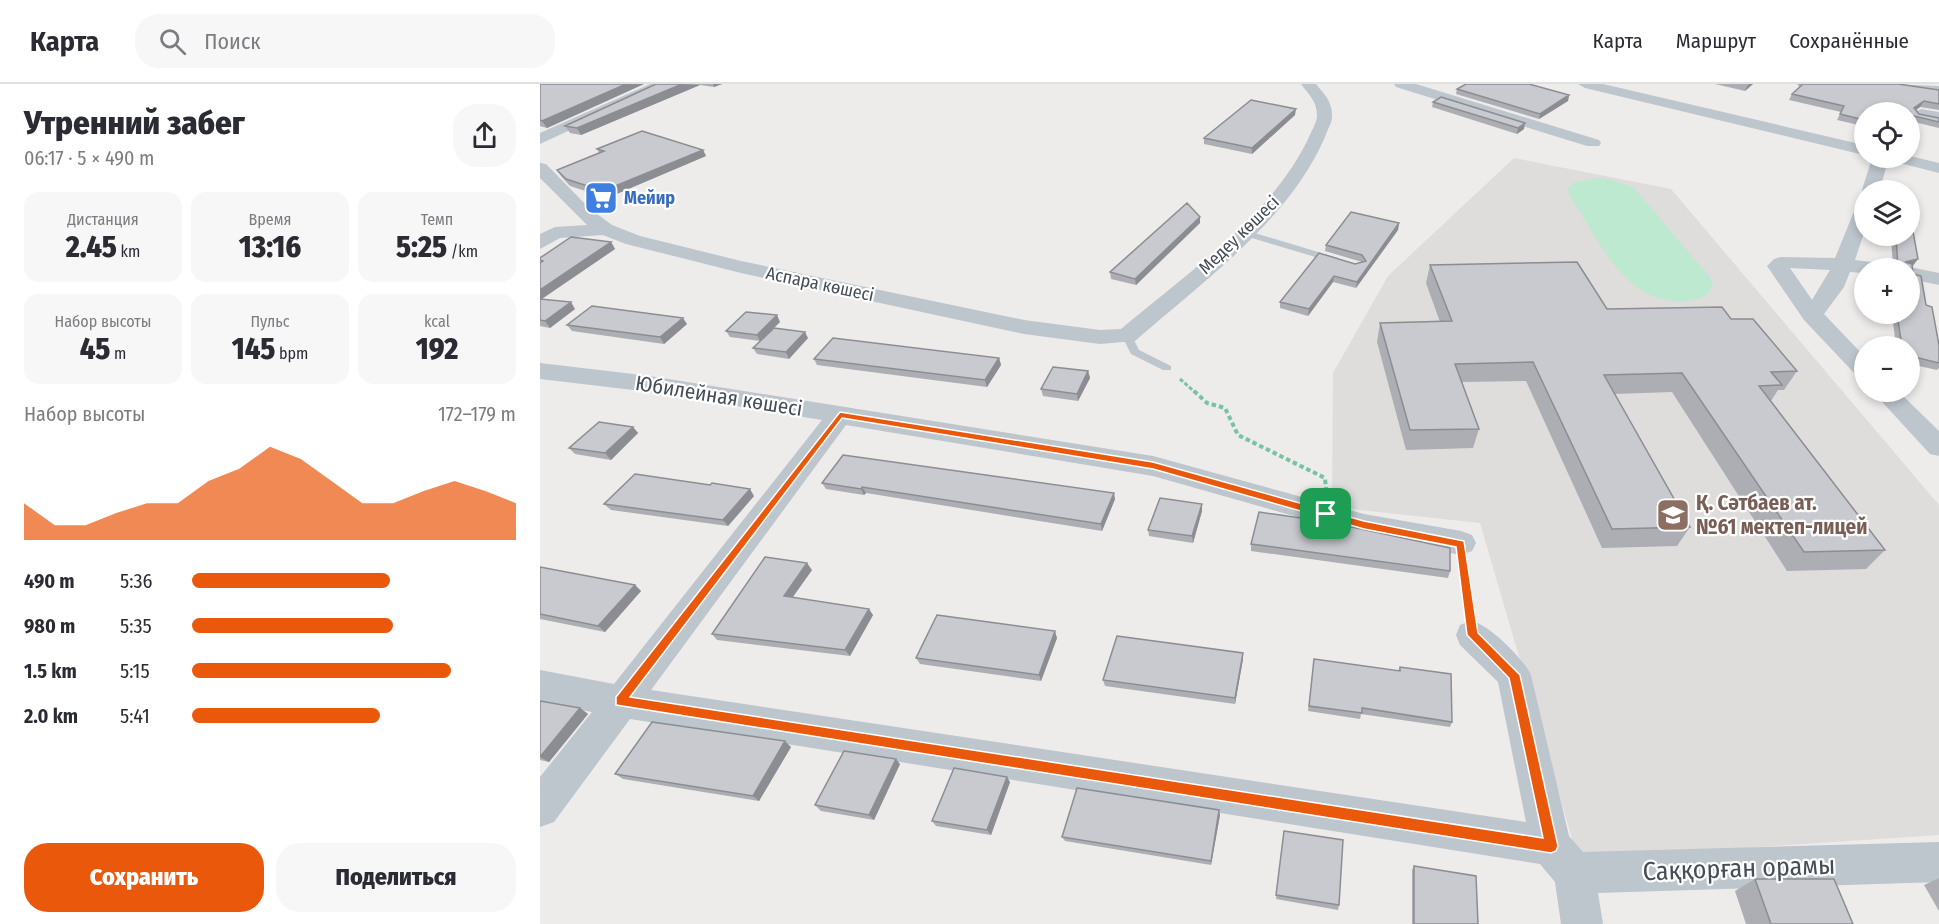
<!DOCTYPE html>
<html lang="ru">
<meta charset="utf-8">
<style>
body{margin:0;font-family:"Fira Sans Condensed",sans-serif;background:#f7f7f7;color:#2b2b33;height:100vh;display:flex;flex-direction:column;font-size:22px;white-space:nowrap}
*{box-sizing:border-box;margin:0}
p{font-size:20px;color:#7c7c81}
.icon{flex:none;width:33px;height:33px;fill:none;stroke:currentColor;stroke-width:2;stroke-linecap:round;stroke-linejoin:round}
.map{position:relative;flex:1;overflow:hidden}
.panel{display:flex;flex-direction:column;background:#fff;width:540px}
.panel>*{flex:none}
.tools{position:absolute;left:1314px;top:18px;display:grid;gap:12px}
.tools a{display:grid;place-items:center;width:66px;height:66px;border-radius:50%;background:#fff;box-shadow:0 3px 9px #0003;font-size:30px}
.pin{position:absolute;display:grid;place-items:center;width:51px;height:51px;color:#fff;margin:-26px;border-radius:12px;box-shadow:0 3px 9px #0006}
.round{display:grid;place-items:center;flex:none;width:63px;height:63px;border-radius:24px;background:#f7f7f7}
.headline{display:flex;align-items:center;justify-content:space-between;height:102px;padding:0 24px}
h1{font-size:33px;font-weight:800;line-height:45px}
.metrics{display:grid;grid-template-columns:repeat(3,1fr);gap:9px;height:102px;padding:6px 24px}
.metrics div{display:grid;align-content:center;border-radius:15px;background:#f7f7f7;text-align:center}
.metrics b{font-size:30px;font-weight:800}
.metrics small{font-size:16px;font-weight:400}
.metrics p{font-size:16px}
.chart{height:168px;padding:12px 24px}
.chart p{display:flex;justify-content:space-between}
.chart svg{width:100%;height:108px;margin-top:6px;fill:#ea580c;opacity:.7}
.cta{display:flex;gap:12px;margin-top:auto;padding:12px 24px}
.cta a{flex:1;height:69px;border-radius:24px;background:#ea580c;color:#fff;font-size:24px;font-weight:800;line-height:69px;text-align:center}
.cta a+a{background:#f7f7f7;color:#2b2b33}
ul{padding:0 24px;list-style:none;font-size:20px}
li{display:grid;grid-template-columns:96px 72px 1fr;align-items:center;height:45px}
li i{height:15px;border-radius:8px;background:#ea580c}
header{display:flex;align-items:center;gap:36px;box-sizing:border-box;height:84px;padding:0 30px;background:#fff;border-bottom:2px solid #e1e1e2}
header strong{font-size:28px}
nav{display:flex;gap:33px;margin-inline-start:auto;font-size:21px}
.search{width:420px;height:54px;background:#f7f7f7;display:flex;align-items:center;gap:15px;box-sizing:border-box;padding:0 21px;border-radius:24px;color:#7c7c81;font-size:22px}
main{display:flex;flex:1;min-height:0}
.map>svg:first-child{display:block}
</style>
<header>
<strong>Карта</strong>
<div class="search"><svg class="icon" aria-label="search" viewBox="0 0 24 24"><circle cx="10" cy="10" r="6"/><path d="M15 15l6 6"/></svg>Поиск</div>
<nav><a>Карта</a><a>Маршрут</a><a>Сохранённые</a></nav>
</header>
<main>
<section class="panel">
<div class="headline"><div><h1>Утренний забег</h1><p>06:17 · 5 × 490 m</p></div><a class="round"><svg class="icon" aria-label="share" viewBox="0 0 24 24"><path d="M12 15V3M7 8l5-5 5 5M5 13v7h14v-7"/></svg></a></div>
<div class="metrics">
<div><p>Дистанция</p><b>2.45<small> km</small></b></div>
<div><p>Время</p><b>13:16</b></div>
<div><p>Темп</p><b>5:25<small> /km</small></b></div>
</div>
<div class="metrics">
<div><p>Набор высоты</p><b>45<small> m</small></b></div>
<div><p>Пульс</p><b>145<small> bpm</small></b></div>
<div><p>kcal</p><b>192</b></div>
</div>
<div class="chart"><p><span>Набор высоты</span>172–179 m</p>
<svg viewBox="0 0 160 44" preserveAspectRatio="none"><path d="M0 44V29L10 38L20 38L30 33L40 29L50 29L60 20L70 15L80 6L90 11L100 20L110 29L120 29L130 24L140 20L150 24L160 29V44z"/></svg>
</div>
<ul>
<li><b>490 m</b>5:36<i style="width:61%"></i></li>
<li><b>980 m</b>5:35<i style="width:62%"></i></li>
<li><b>1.5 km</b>5:15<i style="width:80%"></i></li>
<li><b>2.0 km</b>5:41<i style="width:58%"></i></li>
</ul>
<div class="cta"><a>Сохранить</a><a>Поделиться</a></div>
</section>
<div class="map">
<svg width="1399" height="840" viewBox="0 0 1399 840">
<rect width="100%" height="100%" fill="#eeebeb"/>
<path fill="#dfdcdc" d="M974,74l157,31 268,316v330l-361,24 -98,-336 -148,-16 1,-134 55,-97z"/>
<path fill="#bce9cf" d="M1055,94l14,1 25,9 75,88 4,9c-5,12 -14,15 -26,16 -62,6 -89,-63 -118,-107l-1,-6 5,-5z"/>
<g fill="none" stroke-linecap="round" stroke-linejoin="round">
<path stroke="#77c4a2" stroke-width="3" stroke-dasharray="4 2" stroke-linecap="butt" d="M640,295l16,14"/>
<path stroke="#77c4a2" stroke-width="4" stroke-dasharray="4.5 3" stroke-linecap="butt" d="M654,307l13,12 18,5 13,27 87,43 1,11
M924,484l5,40"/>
<path fill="#bdc5cd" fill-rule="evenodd" d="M705,146l93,28 2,2 -8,2 -90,-27 -2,-2z
M587,249l4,1 8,16 32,16v4h-8l-32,-16 -9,-18z"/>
<path fill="#bdc5cd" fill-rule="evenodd" d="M110,0h19l-129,60v-11z
M761,0h15c8,10 16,17 16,31 1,7 -5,15 -7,22 -37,85 -122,144 -190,204l-35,3 -76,-10 -283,-61 -115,-29 -23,-9 -43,3 -20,11v-15l15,-7 32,-2 -47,-47v-15l6,1 43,44 23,17 28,11 101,25 283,59 76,10 21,-1c65,-55 151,-113 188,-192 3,-7 8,-15 8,-21 0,-15 -8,-21 -16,-32z
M854,0h22l183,56 2,3 -2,3h-12l-191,-59z
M1038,0h25l261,61v10l-279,-67z
M1349,0l50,2v8l-43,-6z
M1381,25l18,3v10l-23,-5 -3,-3 3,-3z
M1370,72l29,7v10l-51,-13 -8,30h-16v4l-2,-4 10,-32z
M1324,119v30l-9,27 33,4 3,4h-27v5l-14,-1 -6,15 -20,27 40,42v21l-8,-2 -52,-55 -37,-54 7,-7 7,-2 54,1 20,-49zM1250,184l40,2 -18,30z
M1370,183l29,6v12l-29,-6v-11h-7z
M0,279l110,13 503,80 211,58 97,17 11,4 4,8 -4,8 -11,4 -97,-19 -211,-60 -307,-51 -195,265 875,132 -28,-140 -38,-37 -4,-10 4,-10c5,-2 10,-4 14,-3 16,3 51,39 57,53l38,161 14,16 356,-10v40l-341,11 5,31h-42l-6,-42 -15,-18 -910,-145 -76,103 -14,5v-50l52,-65 -52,-10v-32l74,14 208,-264 -172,-28 -110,-13z
M1333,308h26l40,39v25l-9,-2z"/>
</g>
<path fill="#acaeb3" d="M0,0h104l-97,44 -7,-2z
M116,0h66l-8,3 -14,-2 -119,50 -11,-2 -5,-7z
M1175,0h38l-8,7z
M1257,0h101l41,6v20l-19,-3 -4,3 3,4 20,4v10l-29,-7v-9h-46v11l-1,3 -26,-6 4,-8 -52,-12 3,-6 8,-7z
M917,5l112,6 -1,6 -29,18 -83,-25z
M893,18l91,27 -7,5 -85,-27z
M755,31l-43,39 -48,-10v-6z
M57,65l106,1 3,6 -99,42 -37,-12 -9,-10 -4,-6 42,-17z
M660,133v6l-64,62 -25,-6 -1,-7z
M859,139l-1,7 -42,58 -23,-6 -25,34 -28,-8v-6l75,-38 7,-2 -37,-11 1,-6z
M1351,152h19l8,23 -5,7v8l13,31 13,40v23l-2,2 -27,-6v-18h-14l-4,-32h18v-46h-17z
M71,158l4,7 -73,50 33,10 -25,19 -10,-2v-68z
M890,181l177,44 124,10 66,52 -13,19h-6l-7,11 114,149 -19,19 -79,2 -115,-179 -58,2 76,133 -13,19 -75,2 -76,-167 -64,1 17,47 -6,19 -67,2 -29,-108 3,-19 60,-1 -14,-39z
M240,238l-6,6 34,10 -19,21 -32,-5 -4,-6 7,-7 -30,-4 -4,-6z
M147,240l-23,20 -92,-13 -5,-6z
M459,274l2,7 -14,22 -170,-22 -3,-6z
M548,287l2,7 -12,23 -35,-5 -2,-7z
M93,343l5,6 -27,27 -36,-6 -6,-6z
M282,399l293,16 -13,32 -236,-38 -2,2 -38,-6z
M214,412l-26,30 -117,-16 -7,-6z
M662,420v7l-9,32 -44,-7 -1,-6z
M711,460l199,27 -2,7 -197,-27z
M0,483l95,18 6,6 -36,41 -65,-13z
M272,486l-19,27 80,18 -23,41 -133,-16 -5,-6z
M517,554l-16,43 -121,-17 -4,-6z
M703,569v6l-8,45 -130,-18 -2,-6z
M774,575l84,12 2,-4 52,55 -2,5 -89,-13 -1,5 -52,-8z
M0,617l40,7 8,6 -39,48 -9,-2z
M251,663l-32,54 -136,-22 -8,-5z
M360,680l-26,56 -53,-9 -6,-6z
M470,698l-19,53 -55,-9 -4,-5z
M680,731l-9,50 -146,-24 -3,-4z
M744,747l55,74 -1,5 -62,-11z
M874,782l64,58h-66v-54z
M1399,794v33l-15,-26z
M1215,795l98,45h-107l-11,-33z"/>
<path fill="#8c8d92" d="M86,0h18l-97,44 -5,-7z
M142,0l18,1 -119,50 -4,-7z
M173,0h9l-8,3z
M1209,0h4l-8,7 2,-5z
M1029,11l-1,6 -29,18 1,-5z
M1384,17l-4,6 -9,7 3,-6z
M756,25l-1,6 -43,39v-6z
M985,39l-1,6 -7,5 1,-6z
M163,66l3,6 -99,42 -4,-7z
M660,133v6l-64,62 -1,-6z
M859,139l-1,7 -42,58 1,-6z
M71,158l4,7 -75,51v-10z
M1378,175l-5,6 -12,3 4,-6z
M794,192l-1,6 -25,34 1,-7z
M31,218l4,7 -25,19 -5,-7z
M237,231l3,7 -20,19 -3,-6z
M143,234l4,6 -23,20 -4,-7z
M265,248l3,6 -19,21 -3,-7z
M459,274l2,7 -14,22 -2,-7z
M548,287l2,7 -12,23 -1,-7z
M93,343l5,6 -27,27 -6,-7z
M322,403l4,6 -2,2 -3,-6z
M210,405l4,7 -26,30 -5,-6z
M574,409l1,6 -13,32 -1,-7z
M662,420v7l-9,32 -1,-7z
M267,479l5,7 -23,32 -5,-6z
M95,501l6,6 -36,41 -7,-6z
M329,525l4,6 -23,41 -5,-6z
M515,547l2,7 -16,43 -2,-6z
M703,569v6l-8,45v-6z
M40,624l8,6 -39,48 -9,-5z
M245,657l6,6 -32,54 -6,-5z
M356,675l4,5 -26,56 -5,-5z
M467,693l3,5 -19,53 -4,-5z
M679,726l1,5 -9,50v-4z"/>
<path fill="#c8cad0" stroke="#8c8d92" stroke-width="1.5" d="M0,0h86l-84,37 -2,-1z
M116,0h26l-105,44 -12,-2z
M926,0h63l40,11 -29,19 -83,-25z
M1263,0h95l41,6v14l-15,-3 -10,7 5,6 20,4v4l-29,-7v-3h-12l-26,-5 -2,5h-6v8l-24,-6 4,-8 -52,-12z
M901,13l84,26 -7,5 -85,-26z
M711,16l45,9 -44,39 -48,-10z
M102,47l61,19 -100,41 -37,-12 -9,-9 47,-19 -7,-2z
M647,119l13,14 -65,62 -25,-7z
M811,128l48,11 -42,59 -23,-6 -25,33 -29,-7 39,-49 36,11 11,-3 -4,-6 -36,-10z
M1370,131l8,44 -13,3 7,2 1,10 8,2 5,29 6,2 7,38v18l-29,-7v-10h-8l-5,-32h13v-46h-12l-2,-32h14z
M31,153l40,5 -71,48v-27l3,-2 -3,-1v-2z
M1037,178l30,47 115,-2 9,12h22l44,52 -26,1 11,13 -23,1 126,164 -81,2 -122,-179 -78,2 86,152 -78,2 -79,-167 -78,2 24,65 -69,1 -30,-107 72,-2 -22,-56z
M0,215l31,3 -26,19 -5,-1z
M52,222l91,12 -23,19 -93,-12z
M206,228l31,3 -20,20 -31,-4z
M234,244l31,4 -19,20 -33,-4z
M293,254l166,20 -14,22 -171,-21z
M513,283l35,4 -11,23 -36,-5z
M59,338l34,5 -28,26 -36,-5z
M303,371l271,38 -13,31 -239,-37 -1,2 -39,-6z
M95,390l75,11 2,-2 38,6 -27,31 -119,-16z
M620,414l42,6 -10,32 -44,-6z
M719,428l69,10 122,26v23l-199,-27z
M225,473l42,6 -23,33 85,13 -24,41 -133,-16z
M0,483l95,18 -37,41 -58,-12z
M397,531l118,16 -16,44 -123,-17z
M577,552l126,17 -8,45 -132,-18z
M774,575l86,12v-4l51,7 1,48 -90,-14v5l-53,-7z
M0,617l40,7 -40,49z
M112,638l133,19 -32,55 -138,-22z
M304,667l52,8 -27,56 -54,-10z
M414,684l53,9 -20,53 -55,-9z
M537,704l142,22 -8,51 -149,-24z
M744,747l59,9 -4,65 -63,-10z
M874,782l62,10 2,48h-64z
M1215,795h79l19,45h-82z"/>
<path fill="#ea580c" stroke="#fff" stroke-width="1.5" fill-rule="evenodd" d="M300,328l313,50 211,59 100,20 14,92 42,42 38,171 -2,5 -5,2 -935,-148v-8zM302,334l311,51 211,60 92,18 11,88 42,43 34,160 -913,-141z"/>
<defs>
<symbol id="supermarket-square" viewBox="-11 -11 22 22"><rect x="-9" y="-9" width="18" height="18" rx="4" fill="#3f7fe0" stroke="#fff"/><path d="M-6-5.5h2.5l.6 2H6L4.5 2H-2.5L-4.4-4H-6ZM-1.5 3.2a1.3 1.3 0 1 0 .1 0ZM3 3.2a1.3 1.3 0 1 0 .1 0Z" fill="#fff"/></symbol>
<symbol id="school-square" viewBox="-11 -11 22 22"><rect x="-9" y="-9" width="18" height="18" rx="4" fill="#8d6e63" stroke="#fff"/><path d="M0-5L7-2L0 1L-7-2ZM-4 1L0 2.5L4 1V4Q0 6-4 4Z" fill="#fff"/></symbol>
</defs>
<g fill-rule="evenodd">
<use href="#supermarket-square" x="42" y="95" width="38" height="38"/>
<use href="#school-square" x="1114" y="412" width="38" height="38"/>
</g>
<g text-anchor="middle" stroke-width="4.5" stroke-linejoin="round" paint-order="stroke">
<g font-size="18" font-weight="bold" fill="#366cbe" stroke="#fff" text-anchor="start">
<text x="84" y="120">Мейир</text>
</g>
<g font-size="18" fill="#454d56" stroke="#fff">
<text transform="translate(699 151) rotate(-44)" y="6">Медеу көшесі</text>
<text transform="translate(280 200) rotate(12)" y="6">Аспара көшесі</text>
</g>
<g font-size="21" fill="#454d56" stroke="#fff">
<text transform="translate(179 312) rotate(9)" y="7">Юбилейная көшесі</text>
</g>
<g font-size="21" font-weight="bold" fill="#785e54" stroke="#fff" text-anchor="start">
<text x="1156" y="426">Қ. Сәтбаев ат.<tspan x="1156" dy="24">№61 мектеп-лицей</tspan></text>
</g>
<g font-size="26" fill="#454d56" stroke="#fff">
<text transform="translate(1199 784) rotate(-2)" y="9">Саққорған орамы</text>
</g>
</g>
</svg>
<div class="tools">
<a><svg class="icon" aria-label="locate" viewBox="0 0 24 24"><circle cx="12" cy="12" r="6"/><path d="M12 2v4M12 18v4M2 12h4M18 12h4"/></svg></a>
<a><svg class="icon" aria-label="layers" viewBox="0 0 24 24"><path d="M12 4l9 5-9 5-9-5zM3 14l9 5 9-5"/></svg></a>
<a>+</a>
<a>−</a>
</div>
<div class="pin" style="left:786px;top:430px;background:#1e9e55"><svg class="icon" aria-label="arrive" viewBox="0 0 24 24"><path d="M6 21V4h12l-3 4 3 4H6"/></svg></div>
</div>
</main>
